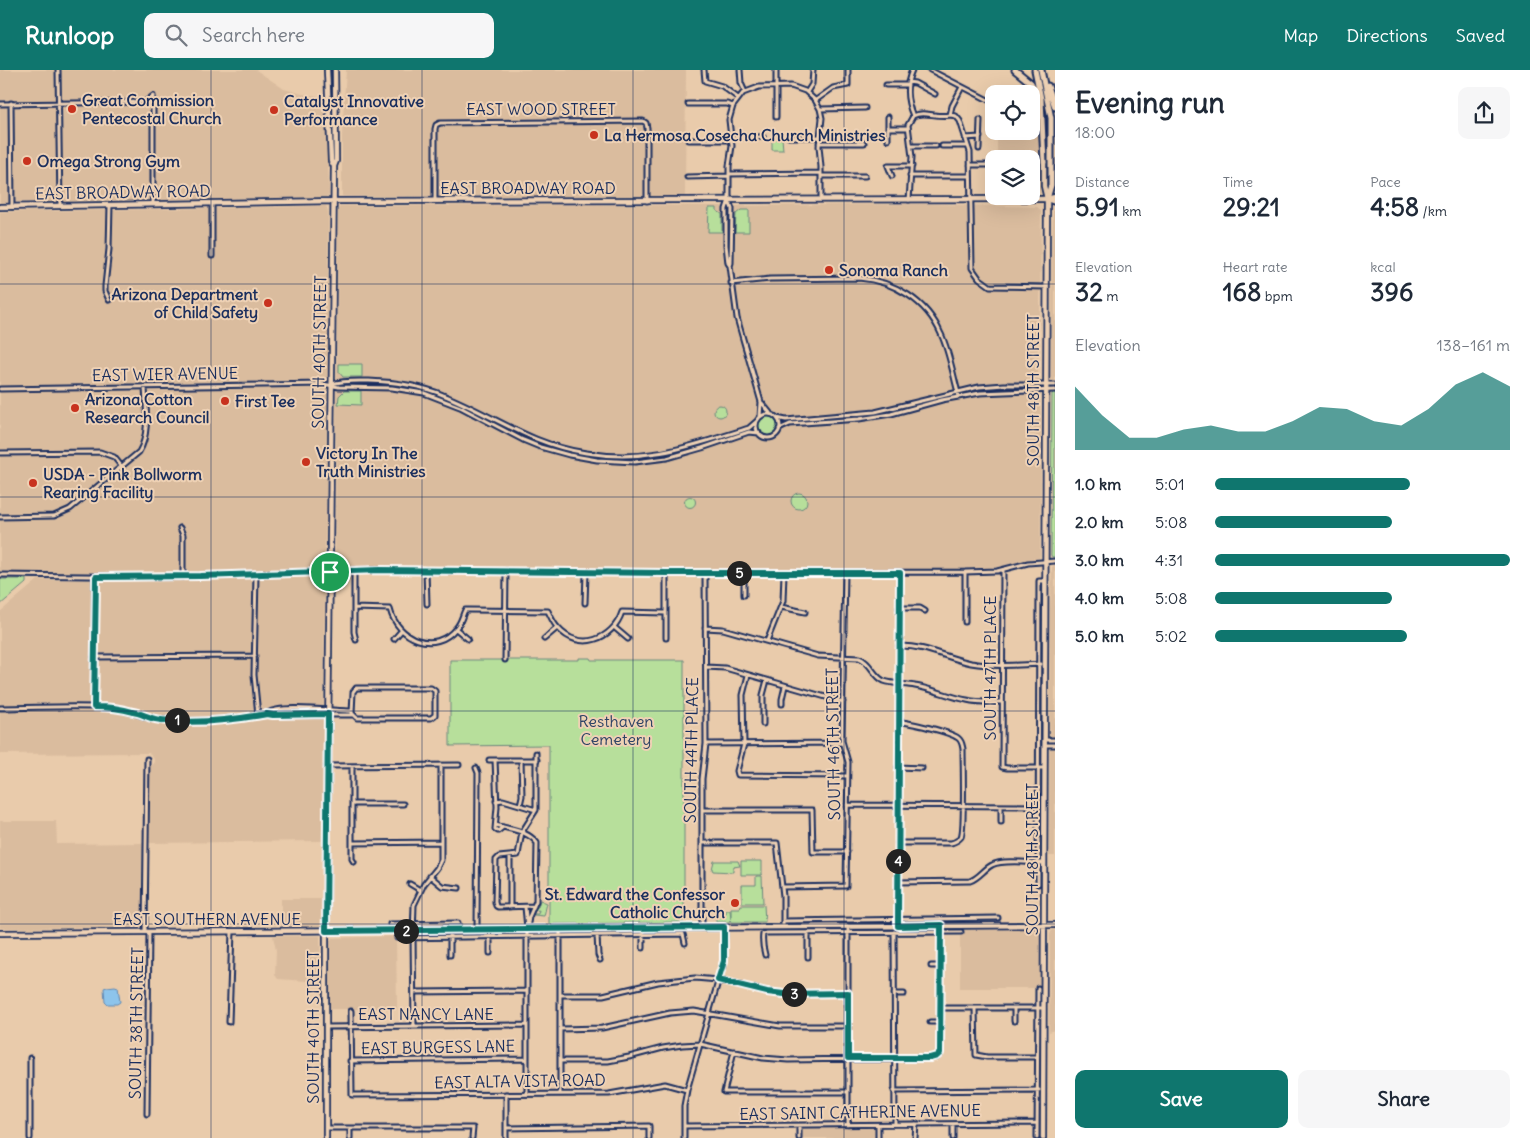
<!DOCTYPE html>
<meta charset="utf-8">
<style>
body{margin:0;font-family:Delius,sans-serif;background:#f6f6f7;color:#1f2937;height:100vh;display:flex;flex-direction:column;font-size:19px;white-space:nowrap}
*{box-sizing:border-box;margin:0}
p{font-size:16px;color:#747a83}
.icon{flex:none;width:28px;height:28px;fill:none;stroke:currentColor;stroke-width:2;stroke-linecap:round;stroke-linejoin:round}
.map{position:relative;flex:1;overflow:hidden}
.sheet{display:flex;flex-direction:column;background:#fff;width:475px}
.sheet>*{flex:none}
.tools{position:absolute;left:985px;top:15px;display:grid;gap:10px}
.tools a{display:grid;place-items:center;width:55px;height:55px;border-radius:10px;background:#fff;box-shadow:0 5px 20px #0002;font-size:25px}
.pin{position:absolute;display:grid;place-items:center;width:42px;height:42px;color:#fff;margin:-21px;border:2px solid #fff;border-radius:50%;box-shadow:0 1px 5px #0007}
.km{position:absolute;width:25px;height:25px;margin:-12px;border-radius:50%;background:#222;color:#fff;font-size:14px;line-height:25px;text-align:center}
.round{display:grid;place-items:center;flex:none;width:52px;height:52px;border-radius:10px;background:#f6f6f7}
.headline{display:flex;align-items:center;justify-content:space-between;height:85px;padding:0 20px}
h1{font-size:28px;font-weight:800;line-height:38px}
.metrics{display:grid;grid-template-columns:repeat(3,1fr);gap:8px;height:85px;padding:5px 20px}
.metrics div{display:grid;align-content:center}
.metrics b{font-size:25px;font-weight:800}
.metrics small{font-size:14px;font-weight:400}
.metrics p{font-size:14px}
.chart{height:140px;padding:10px 20px}
.chart p{display:flex;justify-content:space-between}
.chart svg{width:100%;height:90px;margin-top:5px;fill:#0f766e;opacity:.7}
.action{display:flex;gap:10px;margin-top:auto;padding:10px 20px}
.action a{flex:1;height:58px;border-radius:10px;background:#0f766e;color:#fff;font-size:20px;font-weight:800;line-height:58px;text-align:center}
.action a+a{background:#f6f6f7;color:#1f2937}
ul{padding:0 20px;list-style:none;font-size:16px}
li{display:grid;grid-template-columns:80px 60px 1fr;align-items:center;height:38px}
li i{height:12px;border-radius:6px;background:#0f766e}
header{display:flex;align-items:center;gap:30px;box-sizing:border-box;height:70px;padding:0 25px;background:#0f766e;color:#fff}
header strong{font-size:24px}
nav{display:flex;gap:28px;margin-inline-start:auto;font-size:18px}
.search{width:350px;height:45px;background:#f6f6f7;display:flex;align-items:center;gap:12px;box-sizing:border-box;padding:0 18px;border-radius:10px;color:#747a83;font-size:19px}
main{display:flex;flex:1;min-height:0}
.map>svg:first-child{display:block}
</style>
<header>
<strong>Runloop</strong>
<div class="search"><svg class="icon" aria-label="search" viewBox="0 0 24 24"><circle cx="10" cy="10" r="6"/><path d="M15 15l6 6"/></svg>Search here</div>
<nav><a>Map</a><a>Directions</a><a>Saved</a></nav>
</header>
<main>
<div class="map">
<svg width="1055" height="1068" viewBox="0 0 1055 1068">
<rect width="100%" height="100%" fill="#e9cbab"/>
<filter id="ink" filterUnits="userSpaceOnUse"><feTurbulence type="fractalNoise" baseFrequency=".02" numOctaves="2"/><feDisplacementMap in="SourceGraphic" scale="10" xChannelSelector="R" yChannelSelector="G"/><feConvolveMatrix kernelMatrix="1 2 1 2 8 2 1 2 1" color-interpolation-filters="sRGB"/></filter>
<g filter="url(#ink)">
<path fill="#dabc9e" d="M0,0h256l28,19 18,5 16,2 7,5 3,59 1,35 -3,2 -166,3 -4,-3v-91h-7l2,90 -2,4 -149,3z
M346,0h340l-1,126h-343v-61z
M1031,51l7,4 1,66 -3,2h-5v-34h-34v-28h34z
M924,134l113,3 4,3 -1,109 -2,22v36l3,44 -1,134 -1,3 -46,10 -55,2h-349l-249,-3 -5,-2 3,-355 2,-4 287,-1 92,1z
M326,136l2,5v157l-3,196 -2,4 -146,5 -177,1v-362z
M1055,136v176l-4,-2 1,-140 1,-31z
M1055,495v291h-6l1,-246 2,-43z
M264,506h58l3,4 -3,261 -173,2 1,-75 4,-6v-3l-5,-6 -149,1v-142l38,-32h155z
M0,751h56l1,23 86,-1 -1,82 -4,2 -138,1z
M281,829h41l-2,27 -39,1z
M1035,859h2l3,4v55h-80v-58z
M1052,860h3v100l-6,2 1,-97z
M273,866h47l1,46 -43,-3 -3,-4 1,-25z
M396,866l1,73h-67v-68l2,-3z
M878,1055v13h-79v-12z"/>
<path fill="#b7df9b" stroke="#69877c" d="M782,68l1,12h-11v-11z
M709,138h8v3l5,3v18h-14z
M741,140h8v22h-14l1,-18z
M339,294h23v13h-19l-4,-5z
M344,321h17v14l-23,-1 1,-8z
M1055,321v166h-3l-1,-2 1,-161z
M714 341a6 6 0 1 1 12 0a6 6 0 1 1-12 0Z
M758 356a10 10 0 1 1 20 0a10 10 0 1 1-20 0Z
M791 431a8 8 0 1 1 16 0a8 8 0 1 1-16 0Z
M684.5 432a5.5 5.5 0 1 1 11 0a5.5 5.5 0 1 1-11 0Z
M0,509h26v4l-26,22z
M579,588h11l1,2h93v262l-135,2v-179l-99,1v-86h129z
M714,791h24l2,5 -7,1v5l-20,-1 -1,-2z
M741,791h21v14h-21z
M756,806h6l1,27h-21v-18h14z
M540,830l7,3 -3,13 -10,-1v-1h4l1,-4 -5,1 2,-5 2,1z
M741,835h23l1,17h-34l-1,-2 -1,2h-13v-7h4v-2h6v-3h4l1,9v-11h9z"/>
<path fill="#8dc4eb" stroke="#5f88b3" d="M115,916l3,1 2,15 -3,2h-10l-2,-2 -1,-14 3,-1z"/>
<g fill="none" stroke-linecap="round" stroke-linejoin="round">
<defs>
<path id="minor" d="M58,0l2,136
M704,0l1,11 17,5 16,12
M740,0l1,13 4,9
M776,0v47
M912,0c-7,16 -6,30 1,46
M930,0l64,33
M908,12l7,1 20,11
M886,15h22
M962,17l-10,19 -2,9 6,1 4,5 10,31 2,116 7,10 11,8 56,1
M807,22l5,-8 1,-14
M816,30l17,-12 15,-3v-15
M11,33l1,104
M0,34l145,-2 8,-6
M688,34h39l6,2
M820,39l45,-1
M913,46c11,-6 23,2 37,-1
M888,47v23
M888,58h20
M732,67h31
M789,67h31
M965,68l15,-1
M688,70h44
M819,73h45
M911,76h25
M942,76h26
M979,79l1,-29
M970,95h22v14
M729,104l92,-1
M821,106h44
M892,106l-4,-10h24
M910,106h60
M687,107l42,-1
M435,130v-71l1,-4 4,-2 203,-2 3,2 1,5v73
M909,130l3,-43 -4,-32 5,-9
M729,131l3,8 -1,54 -1,3
M212,133v53
M153,134v-108
M731,213l39,-4 89,-1c35,3 68,23 82,56 9,19 12,42 18,62
M109,230l-4,-9v-5l4,-37 1,-44
M332,314c12,-4 25,-3 37,-3 25,1 51,4 74,14 50,20 88,50 143,58 63,10 105,-7 163,-25l8,-7
M0,319l323,-5 16,3 53,1 32,5 36,14 63,33 17,7 29,8 28,5 38,2 32,-4 35,-10 47,-16 10,1
M762,333l8,10
M756 356a12 12 0 1 1 24 0a12 12 0 1 1-24 0Z
M760,347l1,-15 -24,-84 -7,-52 -2,-3 -2,-18v-36l3,-9v-34l3,-20 -3,-26 4,-14 10,-13 16,-6 32,-1 14,5 10,9 5,9 2,9 -3,28 2,21v32
M777,348l9,2 89,-8 104,-25 25,-2h51
M779,359l11,-5 69,-5 32,-5 51,-14 38,-7 75,-3
M0,383l100,-1 14,5 8,10
M0,447l54,-1 16,-7 69,-57c11,-18 7,-44 6,-65
M180,458l3,7v42
M354,500v62l2,8
M426,500l1,34
M1003,500l-1,197 5,1h37
M965,502v50
M666,503v65
M256,504l-2,101 4,40
M0,505l170,2 197,-7 299,3 299,-1 32,-1 31,-8 27,-2
M744,525v-22
M585,533l1,-30
M781,537l24,5
M354,538l36,1c7,30 45,46 66,19 5,-5 6,-12 9,-18h4l79,1c3,6 5,12 10,17 21,24 55,12 64,-16l43,1
M899,538h21l5,3
M615,558l13,11
M705,558l18,1 95,27 41,2c12,4 14,18 25,23 9,3 21,3 31,5 18,3 35,11 52,14 12,3 24,2 35,2
M456,559l12,10
M394,569l7,-8
M544,569l13,-11
M767,571l16,-40 1,-28
M899,576c25,-1 47,12 72,17 23,4 47,2 70,1
M94,587l161,-1
M505,590l1,-89
M706,597l19,1 118,34
M748,605l-5,20 1,49 -7,27 1,4 109,1
M356,618h75l4,3v24l-4,3h-74l-5,-5 1,-21z
M782,634v-5l3,-13
M94,637l1,-130
M0,638c37,0 75,-3 112,0 15,1 29,9 44,11 37,5 75,1 111,-5l6,1h80
M268,643c11,-9 67,-2 84,-2
M763,654v-29l4,-15
M1045,670h10
M706,674l136,-1
M1045,675h10
M489,690h48
M495,690l2,47 -2,22 3,2 5,-4
M327,696l132,-1
M352,696v93l2,3
M898,697l24,1
M476,698l2,5 -1,157
M496,731l7,-1 33,10
M352,734h51
M520,735l2,-9 -1,-36
M847,735l191,1
M1001,736v16
M702,740h110l1,42h34
M496,755c15,5 31,5 41,18l-1,58 -7,16 -2,12v164
M352,773l89,-1
M702,773h75l6,53v31
M898,773h53c4,-1 7,-2 10,-6 4,-8 2,-75 2,-88 -1,-5 -1,-8 -5,-11 -8,-6 -49,-16 -59,-16
M430,806l12,10 17,2
M898,812l72,-1c9,-3 14,-12 22,-16 11,-6 39,-2 52,-2
M410,814l10,6
M1038,814l1,-303h6
M782,817l64,-1 2,-124 -6,-21 3,-168
M534,836l-36,1 -2,-1 -1,-4 1,-42 3,-3 19,-2 4,-23 14,-22v-57
M510,837v-51
M525,837l2,21
M783,851l215,-3
M390,854l68,-1
M848,856v199
M898,856l2,-353
M643,858v20
M702,858v-149l4,-35 -1,-170
M560,859v165
M145,862l2,-173
M894,862l1,192
M808,863v24
M597,865l1,20 2,5
M490,866v17
M397,868l286,-4 2,9
M450,885v-19
M765,885c-2,-7 -3,-14 -2,-21l3,-1 195,-1
M931,896h10
M414,922l113,-1
M894,924h10
M560,925h43l55,-13 37,-4 23,2 49,12 17,2 64,-1
M941,938h102
M975,938l1,47 11,2h50
M351,941l1,84 257,-1 56,-10 22,6
M1014,951v-13
M229,952l3,-91
M930,952h11
M414,956l-1,-91 1,-30 10,-21 13,-16 4,-8v-95
M326,957l201,-2
M560,959l42,-1 68,-15 24,-2 86,15h68
M734,981l-10,41h123
M350,991l177,-2
M560,991h48l21,-4 34,-9 19,-3 18,-1 63,14 25,2 142,-2 7,-1 3,-4 1,-127
M894,1021l145,-1
M147,1044l2,-182
M684,1056l353,-3
M799,1056v12
M326,1058h147l-1,10
M506,1058l143,-2v12
M30,1068v-80
M350,1068v-10
M506,1068v-44
M684,1068v-32l3,-16 37,-129 1,-34
M878,1068v-13
M915,1068l1,-14
M953,1068v-14
M1037,1068l1,-150"/>
<path id="major" d="M327,0l4,91 3,5
M1047,129l8,-2
M0,137l334,-6 713,-2 8,3
M0,863l1055,-8
M326,1068v-207l8,-765 2,-5 -1,-91
M1043,1068l4,-939 -3,-13v-24"/>
<path id="highway" d="M1015,0l16,13 6,10
M1035,0l6,29 3,63
M1041,0l10,48v67l-4,14
M1048,16l7,21"/>
</defs>
<use href="#minor" stroke="#1b2f5e" stroke-width="7"/>
<use href="#major" stroke="#1b2f5e" stroke-width="8"/>
<use href="#highway" stroke="#1b2f5e" stroke-width="9"/>
<use href="#minor" stroke="#eed1b4" stroke-width="3"/>
<use href="#major" stroke="#eed1b4" stroke-width="4.5"/>
<use href="#highway" stroke="#eed1b4" stroke-width="5"/>
</g>
</g>
<g fill="none" stroke-linecap="round" stroke-linejoin="round" filter="url(#ink)">
<defs>
<path id="route" d="M380,500l286,3h234l-2,353 43,-1 -1,128 -3,3 -7,2h-82v-65l-64,1 -17,-2 -49,-12 6,-19v-34l-398,4 2,-217 -55,1 -6,-1c-34,6 -78,11 -112,5 -8,-2 -15,-6 -22,-7 -13,-4 -26,-5 -39,-5l2,-130 104,-1z"/>
</defs>
<use href="#route" stroke="#fff" stroke-width="10"/>
<use href="#route" stroke="#0f766e" stroke-width="6"/>
</g>
<path fill="none" stroke="#1b2f5e" stroke-width="1" stroke-opacity="0.55" d="M211,0v1068M422,0v1068M633,0v1068M844,0v1068M0,214h1055M0,427h1055M0,641h1055M0,854h1055"/>
<g fill="#c8321e" stroke="#eed1b4" stroke-width="2">
<circle cx="72" cy="39" r="5"/>
<circle cx="274" cy="40" r="5"/>
<circle cx="594" cy="65" r="5"/>
<circle cx="27" cy="91" r="5"/>
<circle cx="829" cy="200" r="5"/>
<circle cx="268" cy="233" r="5"/>
<circle cx="225" cy="331" r="5"/>
<circle cx="75" cy="338" r="5"/>
<circle cx="306" cy="392" r="5"/>
<circle cx="33" cy="413" r="5"/>
<circle cx="735" cy="833" r="5"/>
</g>
<g text-anchor="middle" stroke-width="4" stroke-linejoin="round" paint-order="stroke">
<g font-size="16" font-weight="bold" fill="#1b2f5e" stroke="#eed1b4" text-anchor="start">
<text x="82" y="36">Great Commission<tspan x="82" dy="18">Pentecostal Church</tspan></text>
<text x="284" y="37">Catalyst Innovative<tspan x="284" dy="18">Performance</tspan></text>
<text x="604" y="71">La Hermosa Cosecha Church Ministries</text>
<text x="37" y="97">Omega Strong Gym</text>
<text x="839" y="206">Sonoma Ranch</text>
<text x="258" y="230" text-anchor="end">Arizona Department<tspan x="258" dy="18">of Child Safety</tspan></text>
<text x="85" y="335">Arizona Cotton<tspan x="85" dy="18">Research Council</tspan></text>
<text x="235" y="337">First Tee</text>
<text x="316" y="389">Victory In The<tspan x="316" dy="18">Truth Ministries</tspan></text>
<text x="43" y="410">USDA - Pink Bollworm<tspan x="43" dy="18">Rearing Facility</tspan></text>
<text x="725" y="830" text-anchor="end">St. Edward the Confessor<tspan x="725" dy="18">Catholic Church</tspan></text>
</g>
<g font-size="16" fill="#1b2f5e" stroke="#eed1b4">
<text x="541" y="45">EAST WOOD STREET</text>
<text x="528" y="124">EAST BROADWAY ROAD</text>
<text transform="translate(123 122) rotate(-1)" y="6">EAST BROADWAY ROAD</text>
<text transform="translate(319 282) rotate(-89)" y="6">SOUTH 40TH STREET</text>
<text transform="translate(165 304) rotate(-1)" y="6">EAST WIER AVENUE</text>
<text transform="translate(1033 320) rotate(-90)" y="6">SOUTH 48TH STREET</text>
<text transform="translate(990 598) rotate(-90)" y="6">SOUTH 47TH PLACE</text>
<text transform="translate(833 674) rotate(-91)" y="6">SOUTH 46TH STREET</text>
<text transform="translate(691 680) rotate(-89)" y="6">SOUTH 44TH PLACE</text>
<text transform="translate(1032 789) rotate(-90)" y="6">SOUTH 48TH STREET</text>
<text x="207" y="855">EAST SOUTHERN AVENUE</text>
<text x="426" y="950">EAST NANCY LANE</text>
<text transform="translate(136 953) rotate(-89)" y="6">SOUTH 38TH STREET</text>
<text transform="translate(313 957) rotate(-90)" y="6">SOUTH 40TH STREET</text>
<text transform="translate(438 977) rotate(-1)" y="6">EAST BURGESS LANE</text>
<text transform="translate(520 1011) rotate(-1)" y="6">EAST ALTA VISTA ROAD</text>
<text transform="translate(860 1042) rotate(-1)" y="6">EAST SAINT CATHERINE AVENUE</text>
</g>
<g font-size="16" fill="#2b4164" stroke="#eed1b4">
<text x="616" y="657">Resthaven<tspan x="616" dy="18">Cemetery</tspan></text>
</g>
</g>
</svg>
<div class="tools">
<a><svg class="icon" aria-label="locate" viewBox="0 0 24 24"><circle cx="12" cy="12" r="6"/><path d="M12 2v4M12 18v4M2 12h4M18 12h4"/></svg></a>
<a><svg class="icon" aria-label="layers" viewBox="0 0 24 24"><path d="M12 4l9 5-9 5-9-5zM3 14l9 5 9-5"/></svg></a>
</div>
<div class="pin" style="left:330px;top:502px;background:#1e9e55"><svg class="icon" aria-label="arrive" viewBox="0 0 24 24"><path d="M6 21V4h12l-3 4 3 4H6"/></svg></div>
<b class="km" style="left:177px;top:650px">1</b>
<b class="km" style="left:406px;top:861px">2</b>
<b class="km" style="left:794px;top:924px">3</b>
<b class="km" style="left:898px;top:791px">4</b>
<b class="km" style="left:739px;top:503px">5</b>
</div>
<section class="sheet">
<div class="headline"><div><h1>Evening run</h1><p>18:00</p></div><a class="round"><svg class="icon" aria-label="share" viewBox="0 0 24 24"><path d="M12 15V3M7 8l5-5 5 5M5 13v7h14v-7"/></svg></a></div>
<div class="metrics">
<div><p>Distance</p><b>5.91<small> km</small></b></div>
<div><p>Time</p><b>29:21</b></div>
<div><p>Pace</p><b>4:58<small> /km</small></b></div>
</div>
<div class="metrics">
<div><p>Elevation</p><b>32<small> m</small></b></div>
<div><p>Heart rate</p><b>168<small> bpm</small></b></div>
<div><p>kcal</p><b>396</b></div>
</div>
<div class="chart"><p><span>Elevation</span>138–161 m</p>
<svg viewBox="0 0 160 44" preserveAspectRatio="none"><path d="M0 44V13L10 27L20 38L30 38L40 34L50 32L60 35L70 35L80 30L90 23L100 24L110 30L120 32L130 24L140 12L150 6L160 13V44z"/></svg>
</div>
<ul>
<li><b>1.0 km</b>5:01<i style="width:66%"></i></li>
<li><b>2.0 km</b>5:08<i style="width:60%"></i></li>
<li><b>3.0 km</b>4:31<i style="width:100%"></i></li>
<li><b>4.0 km</b>5:08<i style="width:60%"></i></li>
<li><b>5.0 km</b>5:02<i style="width:65%"></i></li>
</ul>
<div class="action"><a>Save</a><a>Share</a></div>
</section>
</main>
